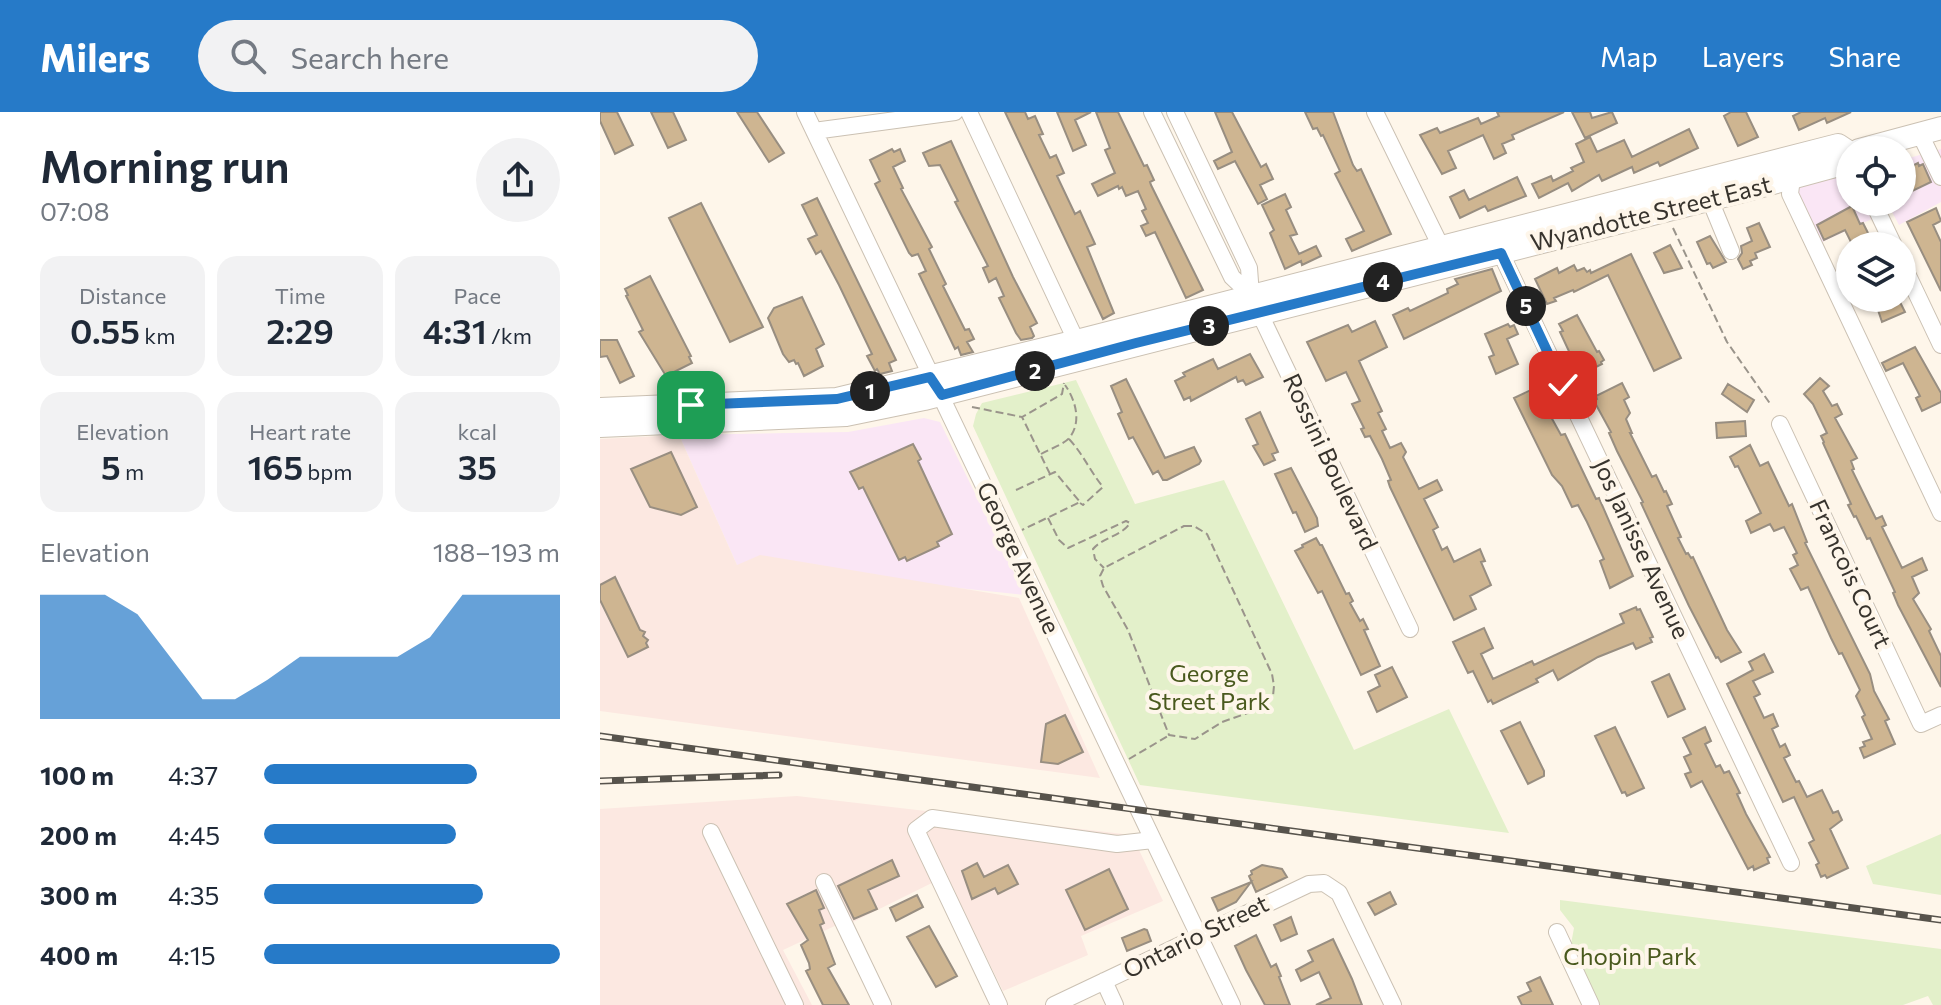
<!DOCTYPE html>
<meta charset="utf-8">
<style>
body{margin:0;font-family:Commissioner,sans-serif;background:#f2f2f3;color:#1f2937;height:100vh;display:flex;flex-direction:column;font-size:30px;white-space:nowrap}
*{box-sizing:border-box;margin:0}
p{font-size:26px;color:#747a83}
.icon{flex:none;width:44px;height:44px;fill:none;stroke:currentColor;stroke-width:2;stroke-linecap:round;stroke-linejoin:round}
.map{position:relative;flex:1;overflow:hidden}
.side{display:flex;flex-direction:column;background:#fff;width:600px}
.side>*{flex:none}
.fabs{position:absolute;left:1236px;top:24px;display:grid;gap:16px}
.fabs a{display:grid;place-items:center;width:80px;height:80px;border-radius:50%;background:#fff;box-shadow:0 2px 6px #0004;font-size:40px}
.pin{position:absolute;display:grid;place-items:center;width:68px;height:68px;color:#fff;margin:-34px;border-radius:16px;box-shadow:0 4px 12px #0006}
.km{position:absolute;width:40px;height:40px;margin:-20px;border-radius:50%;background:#222;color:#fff;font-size:22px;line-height:40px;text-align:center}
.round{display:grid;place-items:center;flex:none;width:84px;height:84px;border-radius:42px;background:#f2f2f3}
.head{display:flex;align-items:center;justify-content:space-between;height:136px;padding:0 40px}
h1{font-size:44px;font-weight:600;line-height:60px}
.figures{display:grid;grid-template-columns:repeat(3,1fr);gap:12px;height:136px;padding:8px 40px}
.figures div{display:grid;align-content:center;border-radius:20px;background:#f2f2f3;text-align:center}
.figures b{font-size:34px;font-weight:600}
.figures small{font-size:22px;font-weight:400}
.figures p{font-size:22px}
.chart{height:224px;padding:16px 40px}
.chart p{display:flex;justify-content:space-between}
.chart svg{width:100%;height:144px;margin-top:8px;fill:#267ac8;opacity:.7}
ul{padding:0 40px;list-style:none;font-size:26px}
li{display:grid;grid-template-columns:128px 96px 1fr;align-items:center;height:60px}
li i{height:20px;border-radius:10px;background:#267ac8}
header{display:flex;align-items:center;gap:48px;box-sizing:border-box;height:112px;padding:0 40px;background:#267ac8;color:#fff}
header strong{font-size:38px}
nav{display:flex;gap:44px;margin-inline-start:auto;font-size:28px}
.search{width:560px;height:72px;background:#f2f2f3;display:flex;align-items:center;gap:20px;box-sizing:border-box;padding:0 28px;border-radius:44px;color:#747a83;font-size:30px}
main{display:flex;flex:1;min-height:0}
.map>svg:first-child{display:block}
</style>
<header>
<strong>Milers</strong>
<div class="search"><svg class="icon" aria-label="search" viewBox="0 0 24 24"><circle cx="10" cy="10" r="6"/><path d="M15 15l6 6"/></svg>Search here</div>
<nav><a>Map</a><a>Layers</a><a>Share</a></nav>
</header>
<main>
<section class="side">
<div class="head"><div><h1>Morning run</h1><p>07:08</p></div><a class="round"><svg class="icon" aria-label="share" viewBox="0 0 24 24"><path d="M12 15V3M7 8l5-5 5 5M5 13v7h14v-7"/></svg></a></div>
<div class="figures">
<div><p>Distance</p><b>0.55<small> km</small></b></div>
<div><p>Time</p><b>2:29</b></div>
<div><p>Pace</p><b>4:31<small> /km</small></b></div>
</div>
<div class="figures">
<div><p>Elevation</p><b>5<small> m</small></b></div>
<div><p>Heart rate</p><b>165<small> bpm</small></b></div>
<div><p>kcal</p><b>35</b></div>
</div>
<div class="chart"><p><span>Elevation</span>188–193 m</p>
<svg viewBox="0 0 160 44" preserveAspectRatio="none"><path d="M0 44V6L10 6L20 6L30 12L40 25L50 38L60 38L70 32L80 25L90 25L100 25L110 25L120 19L130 6L140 6L150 6L160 6V44z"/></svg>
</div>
<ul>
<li><b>100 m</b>4:37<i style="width:72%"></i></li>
<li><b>200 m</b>4:45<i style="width:65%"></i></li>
<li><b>300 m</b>4:35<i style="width:74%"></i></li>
<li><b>400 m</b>4:15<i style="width:100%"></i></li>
</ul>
</section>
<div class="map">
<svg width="1341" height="893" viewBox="0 0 1341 893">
<rect width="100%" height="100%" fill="#fef6ea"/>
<path fill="#fae6f5" d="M1341,37v53l-42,23 -8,-15 -75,35 -26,-55 60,-16v28h52v-42z
M324,306l16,4 85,173 -288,-30 -58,-130 169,-3z"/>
<path fill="#fce8e1" d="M79,323l58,130 23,-10 259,43 81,180 -500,-67v-272z
M197,684l335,39 31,66 -82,35 7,19 -85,36 -57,-115 -97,48h-10l-56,26 29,55h-212v-196z"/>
<path fill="#e3f0ca" d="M476,268l59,124 89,-24 130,270 95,-41 60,124 -369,-48 -167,-359 3,-12 6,-11z
M1341,722v61l-68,-11 -7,-18z
M960,788l381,49v56h-8l-5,-9 -25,9h-303l-29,-61 3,-16 -14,-18z"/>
<path fill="#ceb591" stroke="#988e81" stroke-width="2" d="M0,0h17l16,33 -18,9 -15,-33z
M51,0h22l13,28 -18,8z
M137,0h20l27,41 -15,9z
M405,0h20l3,7 7,-3 8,18 -4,1 11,23 6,-3 8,18 -7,3 18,38 5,-3 15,33 -8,3 27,66 -11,6z
M457,0h34l-16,8 11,25 -13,6z
M496,0h22l26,54 3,-1 7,15 -4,2 1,3 52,105 -17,8 -31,-66 -9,4 -5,-10 7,-3 -6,-12 4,-2 -8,-18 -12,5 -4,-9 -3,2 -1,-3 -20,10 -6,-12 23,-11 -10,-23 5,-2z
M615,0h17l29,55 5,-3 7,15 -13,6 7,14 -9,5 -23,-43 -17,8 -4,-8 18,-9z
M705,0h28l20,53 4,6 4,-2 30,65 -39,17 -6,-12 18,-8 -29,-57 5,-3 -17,-36 -2,1 -4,-8 -4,1z
M897,0h67l-52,23 2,4 -12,5 4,9 -12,6 -11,-24 -35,16 8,17 -14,6 -22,-39 17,-7 3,5 38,-15 3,6 18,-8z
M972,0h18l2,6 20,-6 5,11 -32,15z
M1131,0h15l12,25 -20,9 -14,-30z
M1201,0h50l-24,11 -2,-5 -26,12 -6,-14z
M1089,17l9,19 -38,18 -2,-4 -24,11 -2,-6 -30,14 -3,-6 -27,16 -4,-8 -29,15 -7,-14 19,-8 2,5 20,-10 -2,-3 13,-6 -8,-18 14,-7 7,15 27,-12 8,17z
M351,29l62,136 24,46 -7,4 4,9 -2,2 -11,2 -5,-7 -17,-35 5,-2 -8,-18 -7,4 -6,-14 5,-2 -33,-64 3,-1 -18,-36 -11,1 -6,-13z
M292,37l2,3 6,-3 5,12 -12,6 10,21 -2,1 31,58 -3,2 17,35 -3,2 22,44 4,-1 5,10 -7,3 6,10 -12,3 -3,-8 -3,2 -36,-75 7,-3 -8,-17 -6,2 -3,-3 -34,-69 5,-3 -10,-21z
M1318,51l1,3 4,-2 8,18 -29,14v-25z
M917,65l9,19 -38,15 -3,-5 -25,12 -10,-21 14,-7 5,10z
M685,82l6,13 -5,3 11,24 -7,2 9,18 17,-8 5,10 -19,9 -1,-4 -16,8 -15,-36 4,-3 -12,-25z
M217,86l79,162 -7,3 3,8 -12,3 -3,-5 -2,2 -8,-15 5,-2 -33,-69 -18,-34 -5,3 -8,-15 9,-4 -15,-30z
M101,91l62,124 -33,15 -61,-124z
M1252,94l8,18 3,-1 6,12 -3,2 4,9h-17l-8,-16 -21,10 -7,-15z
M1336,96l5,13 -8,4 8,17v49l-34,-69z
M1159,111l11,24 -15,6 2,5 -7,3 2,4 -9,4 -5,-10 4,-6 -1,-7 11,-5 -5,-13z
M1110,124l16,26 -13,6 -3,-5 -3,1 -10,-22z
M1070,133l12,23 -18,5 -10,-20z
M1031,142l50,104 -27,13 -46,-96 -34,17 -1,-2 -19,8 2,3 -9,3 -12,-25 22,-11 2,5 15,-8 3,6 7,-3 3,4 3,-2 1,3z
M892,157l9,22 -97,48 -11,-24 15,-7 2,3 38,-18 -1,-4 11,-5 -3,-5z
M50,164l41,80 -2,1 3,6 -26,13 -27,-44 4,-2 -17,-34 2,-1 -3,-6z
M202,185l22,47 -8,5 7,17 -19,10 -6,-13 -2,1 -2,-4 -5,2 -6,-8 -15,-36 6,-10z
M1274,186h24l7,14 -23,10z
M977,203l20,37 2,-1 5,9 -3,2 1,2 -22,11 -20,-43 3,-1 -4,-7z
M775,209l12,26 -28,14 23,50 -4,2 8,16 -4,2 8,17 11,-5 5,9 -3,5 16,32 18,-9 5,10 -18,9 14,28 -5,3 9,20 5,-3 7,15 26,-13 5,12 -4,1 10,23 -21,11 6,13 -22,11 -64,-133 -2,-6 3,-1 -9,-21 -12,-23 -5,1 -4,-8 3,-1 -12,-24 8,-3 -14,-29 -20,9 -19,-39 41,-17 4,7z
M908,212l2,3 4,-2 4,9 -11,5 11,25 -22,10 -7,-17 5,-2 -9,-21z
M0,228h17l17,36 -14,7 -13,-27 -7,1z
M1315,235l26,46v9l-19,9 -6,-13 4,-2 -17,-33 -17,8 -4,-8z
M650,242l13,23 -17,8 -3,-5 -5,2 -2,-5 -45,24 -1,-4 -6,3 -9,-19 10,-5 -2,-3 30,-14 5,10z
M1220,266l9,8 -6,5 9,15 5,-2 5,10 -7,4 22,40 -6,3 3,8 -2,1 24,49 6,-3 4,9 -4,2 20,41 20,-10 5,12 -15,7 7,16 -6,6 18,30 -2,2 12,25v31l-43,-82 -5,-12 2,-1 -25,-54 -3,1 -11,-23 -2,1 -6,-12 3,-1 -28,-61 1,-1 -3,-6 6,-3 -14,-29 -9,-10z
M526,267l39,79 29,-11 7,14 -2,3 -32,16h-4l-5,-9 -5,3 -20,-37 -4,2 -11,-25 4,-2 -11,-26z
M1022,271l7,14 -5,3 6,13 -4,6 6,14h-2l22,44 4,-2 8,17 2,-1 6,13 -5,2 14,31 -3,1 8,16 2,-1 3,5 2,-1 34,73 14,22 -20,10 -3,-5 -2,1 -27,-52 -48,-103 2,-1 -26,-51 -8,-18 2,-1 -17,-31 3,-2 -1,-3z
M1128,272l26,16 -7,12 -25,-18z
M935,276l26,47 4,-1 31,65 3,-1 34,78 -23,12 -10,-27 4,-2 -17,-37 -9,-17 -6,2 -10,-21 -10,-11 -38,-77z
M660,300l18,40 -6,2 3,6 -11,5 -11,-19 5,-2 -12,-25z
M1145,309l1,15 -29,2 -1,-15z
M313,332l8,15 -3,2 34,73 -15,8 2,4 -32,15 -2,-4 -6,3 -36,-73 -4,2 -9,-17z
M1150,333l10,21 8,-4 21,44 3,-2 15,38 -2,1 65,131 4,17 15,28 -4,2 10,23 -31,14 -4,-10 5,-2 -2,-4 9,-3 -10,-22 3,-2 -9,-19 4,-6 -18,-37 -3,1 -8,-16 -23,-51 -7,3 -11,-21 8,-4 -5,-10 4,-2 -13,-26 -10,4 -4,-7 -19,9 -5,-12 15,-8 -23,-47 -3,1 -5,-10z
M71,340l26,55 -16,8 -31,-8 -19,-38z
M691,356l26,50 1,8 -13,6 -9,-20 -3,1 -18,-39z
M716,426l4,7h2l24,49 3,-1 4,8 -3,2 10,18 3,-2 5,10 -4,1 16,36 -19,9 -39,-84 -4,2 -23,-42 8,-4 -1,-2z
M15,465l25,53 5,2 -2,4 5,4 -2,3 2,4 -20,10 -28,-57v-15z
M1036,495l1,3 3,-1 13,28 -3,1 2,4 -16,7 -3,-6 -35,14 -40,23 -5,-10 -17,9 2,3 -45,22 -2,-4 -3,2 -15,-31 -5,2 -15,-31 31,-14 9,20 -12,6 12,25 39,-18 2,4 90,-42 -4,-9z
M1164,542l9,18 -20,9 7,13 -6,3 10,21 9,-4 5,12 -6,3 8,18 5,-3 5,11 -6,3 12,24 3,-1 8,16 15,-7 11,23 5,-2 4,9 -12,9 18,39 -21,10 -2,-3 -4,2 -5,-12 3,-2 -10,-20 5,-3 -20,-43 -11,5 -56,-118 26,-14 -4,-8z
M792,555l15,30 -30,15 -9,-20 12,-6 -5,-11z
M1069,562l16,35 -17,8 -16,-35z
M465,603l18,37 -25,12 -17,-2 5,-38z
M920,610l24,49v5l-16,8 -27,-53z
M1015,615l29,61 -17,8 -2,-4 -3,1 -27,-57z
M1105,615l6,14 -6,3 11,23 4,-2 4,8 5,-2 11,22 -3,1 9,20 24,43 -3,1 2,5 -15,7 -1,-4 -5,3 -46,-88 -11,6 -6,-13 6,-2 -7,-15 7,-3 -8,-16z
M292,748l7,16 -31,14 9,19 -23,10 -16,-33z
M377,751l7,14 24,-12 10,19 -20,10 -3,-6 -23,11 -10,-28z
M662,753l20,4 5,8 -31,15 -7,-16 3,-2 -1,-3z
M509,757l19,40 -43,21 -19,-40z
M651,770l-15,20 -18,9 -6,-13z
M216,778l8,18 -5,2 5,13 -4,2 15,39 -7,4 21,37h-26l-17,-34 4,-2 -1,-6 -8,-18 7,-5 -21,-36z
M790,780l6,12 -21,11 -7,-12z
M317,783l6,12 -27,14 -6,-13z
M691,805l6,17 -16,7 -7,-16z
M329,814l28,50 -21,11 -29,-50z
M544,817l3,1 4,11 -24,10 -5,-13z
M656,823l15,32 5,-3 5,12 -2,1 11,28h-25l-19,-35 -11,-24z
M733,827l19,40 10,26h-46l15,-7 -12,-26 -18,9 -5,-11 17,-9 -5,-10z
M940,865l13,28h-31l-4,-8 13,-6 -4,-8z"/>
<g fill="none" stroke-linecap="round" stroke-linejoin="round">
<defs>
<path id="minor" d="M205,0l427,893
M369,0l111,237
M552,0l80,165 19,18
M575,0l74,156 2,27 9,19 150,315
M775,0l70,143
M214,19l141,-19
M1320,22l21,43
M1192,66l-2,16 151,319
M1110,88l21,51
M1273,90l21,44
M896,131l295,620
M1302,151l39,82
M1180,312l141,300 20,-9
M111,720l84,173
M224,770l59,123
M957,820l34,73
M504,869l11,24
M399,893l-83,-175 16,-12 185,26 36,-4
M454,893l255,-121 15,-1 15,10 54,112"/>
<path id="major" d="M1259,38l82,-22
M0,297l237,-10 240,-58 761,-196 12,8
M0,314l246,-11 78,-16 819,-208 100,-27 7,-12"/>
</defs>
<use href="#minor" stroke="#cbc1b3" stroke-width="18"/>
<use href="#major" stroke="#cbc1b3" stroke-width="24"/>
<path stroke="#9a948b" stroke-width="2" stroke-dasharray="8 4" stroke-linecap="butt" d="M1073,116l54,114 44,63
M372,295l50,10
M469,327c14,15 21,32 34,48l-20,18 -3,-2
M441,342c9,-5 24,-10 29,-17 12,-16 5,-38 -5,-52
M450,362l-28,-57 40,-23 2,-11
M416,378l39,-18 25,30 -58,28
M448,406l11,22 9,8 58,-27 4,2c-8,13 -27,14 -37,26l2,10 9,9
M584,414h10l13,8 65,140 2,12 -1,10 -14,13 -37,13 -27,17 -26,-4 -41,-105 -25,-44 -3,-10 4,-8z
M529,647l39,-23"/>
<use href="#minor" stroke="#fff" stroke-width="16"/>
<use href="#major" stroke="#fff" stroke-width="22"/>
<defs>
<path id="rail" d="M0,624l1341,184
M0,669l179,-6"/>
</defs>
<use href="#rail" stroke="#57534c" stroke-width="7"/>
<use href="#rail" stroke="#fef6ea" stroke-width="4" stroke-dasharray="12" stroke-linecap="butt"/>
</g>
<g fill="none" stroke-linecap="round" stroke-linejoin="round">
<defs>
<path id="route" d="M91,293l146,-6 93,-22 12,18 194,-52 365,-90 62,132"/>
</defs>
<use href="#route" stroke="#fff" stroke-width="16"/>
<use href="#route" stroke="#267ac8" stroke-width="10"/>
</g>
<g text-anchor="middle" stroke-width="8" stroke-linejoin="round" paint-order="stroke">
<g font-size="24" fill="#37332d" stroke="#fef6ea">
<text transform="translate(1051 102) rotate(-14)" y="8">Wyandotte Street East</text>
<text transform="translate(730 350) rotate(65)" y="8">Rossini Boulevard</text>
<text transform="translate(1041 437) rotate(65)" y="8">Jos Janisse Avenue</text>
<text transform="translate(418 446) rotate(65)" y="8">George Avenue</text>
<text transform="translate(1250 462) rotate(65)" y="8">Francois Court</text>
<text transform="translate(596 825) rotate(-26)" y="8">Ontario Street</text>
</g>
<g font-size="24" fill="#49591d" stroke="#fef6ea">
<text x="609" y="570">George<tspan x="609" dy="28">Street Park</tspan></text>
<text x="1030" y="853">Chopin Park</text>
</g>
</g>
</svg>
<div class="fabs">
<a><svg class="icon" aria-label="locate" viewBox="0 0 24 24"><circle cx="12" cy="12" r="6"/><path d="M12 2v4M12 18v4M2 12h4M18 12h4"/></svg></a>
<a><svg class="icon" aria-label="layers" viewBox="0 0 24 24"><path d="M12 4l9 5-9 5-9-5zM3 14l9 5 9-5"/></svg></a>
</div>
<div class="pin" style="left:91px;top:293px;background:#1e9e55"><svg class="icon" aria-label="arrive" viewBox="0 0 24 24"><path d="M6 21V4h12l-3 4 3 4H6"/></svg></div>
<div class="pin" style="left:963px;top:273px;background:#d93025"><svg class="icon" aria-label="check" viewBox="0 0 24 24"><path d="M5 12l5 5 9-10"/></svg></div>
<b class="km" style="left:270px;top:279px">1</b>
<b class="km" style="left:435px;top:259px">2</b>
<b class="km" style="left:609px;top:214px">3</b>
<b class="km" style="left:783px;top:170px">4</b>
<b class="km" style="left:926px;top:194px">5</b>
</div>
</main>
